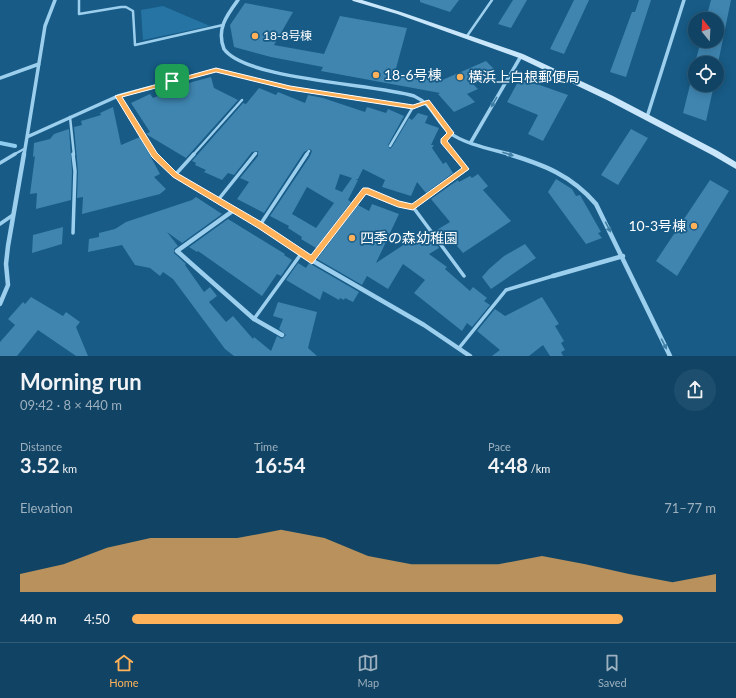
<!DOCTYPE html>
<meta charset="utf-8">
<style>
body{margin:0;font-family:Lato,"Noto Sans JP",sans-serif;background:#1e4e6d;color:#f1f3f6;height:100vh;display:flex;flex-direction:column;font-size:15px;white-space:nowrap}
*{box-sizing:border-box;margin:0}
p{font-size:13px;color:#9cb0bf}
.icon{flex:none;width:22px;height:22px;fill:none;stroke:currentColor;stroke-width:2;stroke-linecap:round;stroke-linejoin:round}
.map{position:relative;height:356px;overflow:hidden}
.details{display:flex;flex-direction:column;background:#114464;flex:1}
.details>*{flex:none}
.needle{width:26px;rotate:342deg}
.buttons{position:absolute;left:688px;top:12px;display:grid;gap:8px}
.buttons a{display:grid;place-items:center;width:36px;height:36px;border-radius:50%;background:#114464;box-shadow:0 2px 10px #0003,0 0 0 1px #305c78;font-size:20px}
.pin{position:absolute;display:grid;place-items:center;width:34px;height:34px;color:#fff;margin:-17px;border-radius:8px;box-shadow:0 2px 6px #0006}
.round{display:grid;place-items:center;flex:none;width:42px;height:42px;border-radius:21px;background:#1e4e6d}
.headline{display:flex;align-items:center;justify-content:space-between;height:68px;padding:0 20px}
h1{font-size:22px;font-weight:700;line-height:30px}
.figures{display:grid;grid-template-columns:repeat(3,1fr);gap:6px;height:68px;padding:4px 20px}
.figures div{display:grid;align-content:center}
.figures b{font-size:20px;font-weight:700}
.figures small{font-size:11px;font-weight:400}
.figures p{font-size:11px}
.chart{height:112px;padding:8px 20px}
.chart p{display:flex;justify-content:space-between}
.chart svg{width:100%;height:72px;margin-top:4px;fill:#ffb259;opacity:.7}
ul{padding:0 20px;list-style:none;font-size:13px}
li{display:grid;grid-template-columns:64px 48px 1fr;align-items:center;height:30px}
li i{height:10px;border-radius:5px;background:#ffb259}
.tabs{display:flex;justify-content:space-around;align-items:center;height:56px;border-top:1px solid #305c78;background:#114464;font-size:11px;color:#9cb0bf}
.tabs a{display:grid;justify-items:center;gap:2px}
.tabs .on{color:#ffb259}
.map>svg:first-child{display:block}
</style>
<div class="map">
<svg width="736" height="356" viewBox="0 0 736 356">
<rect width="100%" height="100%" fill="#175b86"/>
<path fill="#2674a4" d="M163,6l47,20 -67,14 -2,-30z"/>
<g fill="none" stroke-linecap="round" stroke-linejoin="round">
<path stroke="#8fcdf0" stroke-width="4" d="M0,143l15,3"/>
</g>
<path fill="#3f85b0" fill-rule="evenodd" d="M420,0h39l-9,12 -30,-10z
M513,0h14l-16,28 -13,-4z
M574,0h15l-25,54 -14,-5z
M639,0h12l-25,77 -16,-5 22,-60h3z
M711,0h20l-14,68v-5h-22l6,-22h16v-22h-11z
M245,3l48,9 -19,33 50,9 16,-38 67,12 -12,44 45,9 46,-20 10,10 -25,11 7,7 -11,5 8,8 -21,10 -16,-18 2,-1 -119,-22 2,-4 -52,-10 -37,-10 -4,-22z
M695,65v20h19l-8,36 -23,-8z
M211,77l3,11 24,12 -52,58 -40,-24 4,-2 -19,-29 19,-9 3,4 39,-16z
M520,78l48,17 -25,46 -15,-7 10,-19 -31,-13z
M259,88l17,7 2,-3 27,11 3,-8 15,3 42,14 2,-5 19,6 2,-4 16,7 -16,29 2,4 2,-2 17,-29 3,2 6,-7 10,3 -3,7 14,5 -8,17h3l-2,3 11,16 3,-2 7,11 -27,20 -9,-11 -6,14 -29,-9 3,-7 -22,-11 -5,10h-3l3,1 -10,20 3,2 -35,46 -15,-9 1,-2 -14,-9 1,-2 -19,-10 40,-60 2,-5 -2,-2 -6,3 -40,61 -27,-14 12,-17 -9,-4 18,-22v-5l-6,1 -18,23 -6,-2 -6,7 -18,-8 2,-2 -11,-5 1,-2 -4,-2 51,-58 3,1zM340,174l12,4 -10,14 -7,-3zM307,187l27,16 -18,25 -24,-14z
M113,107l8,38 19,-8 20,37 -6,3 12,12 -6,5 -78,20 1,-17 -6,1 1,-27 -4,-44 8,-2 -1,-4 20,-6 -1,-2z
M69,129l3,42 -1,29 -35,9 1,-16 -7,1 5,-38 -2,1 1,-14 16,-4 4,-5z
M631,129l17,9 -30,47 -17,-10z
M478,174l10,12 -5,4 28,31 -48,32 -11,-13 -7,4 -10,-13 15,-9 -19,-23 27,-19 1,2 11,-6 2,2z
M556,179l16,10 4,7 4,-1 21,37 -3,1 4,5 -16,6 -38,-52z
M710,180l19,11 -52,85 -21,-15z
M196,197l26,17 -40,29 -15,-11 11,14 -4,3v4l12,11 -1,1 19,27 6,-5 7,9 -8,6 17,20 7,-6 20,23 1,-2 17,14 6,-15 5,3 4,-4 -7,-6 4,-10 -10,-3 5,-14 39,10 -9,36 9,8h-83l-9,-7 -52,-70 -10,-7 -3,4 -10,-8 -15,-3 -13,-20 -34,7 1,-13 10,-2v-4l16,-4 11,-7 66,-22z
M372,204l27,10 -23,49 44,-29 4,5 6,-4 9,13 -10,6 18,13 -2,2 25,22 3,-4 14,11 -3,3 6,4 -18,22 -5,-4 -5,8 -48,-38 11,-13 -22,-16 -15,25 -21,-13 -5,9 -45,-26 41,-54 11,6z
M228,219l57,35 -1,1 8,5 -11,16 -4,-2 -15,22 -64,-45 -1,1 -8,-5z
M63,227l-1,17 -30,9 1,-18z
M525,244l11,14 -45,31 -9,-12 7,-8 15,-13z
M298,263l8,5 3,-5 50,29 -6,10 -8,-4 -1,2 -4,-2 -1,2 -16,-9 -3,9 -34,-20z
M31,297l32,19 3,-4 14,10 -4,5 12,29h-12l-38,-26 -21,26h-17v-14l15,-17 -7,-6 15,-17 2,2z
M542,297l17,27 -4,2 9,15 -3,2 4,7 -4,2 2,4h-13l-7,-11 -14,11h-37l8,-6 -23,-19 18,-22 10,7z"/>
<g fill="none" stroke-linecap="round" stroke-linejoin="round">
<path stroke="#9ccfed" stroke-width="2.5" d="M79,0v14l42,-7h5l7,4 2,34 88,-20
M467,36l25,-36
M70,117l4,38
M390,146l23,-39
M13,155l11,-6
M193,155l49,-55
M254,155l2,-2
M306,155l3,-4"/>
<path stroke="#9ccfed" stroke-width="3.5" d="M0,163l15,-9
M175,175l19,-21
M218,200l37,-46
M413,207l51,69
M0,224l13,-9
M260,225l47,-71
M73,233l2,-62 -2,-17
M254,319l47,-65
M459,348l47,-58 47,-14"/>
<path stroke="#9ccfed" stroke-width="3.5" d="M55,0l-10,26 -18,111 91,-41 98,-26 74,18 123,19 14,-5
M238,0c-11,15 -22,29 -14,49 22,31 152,35 190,47 20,9 21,25 36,37 14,11 45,17 62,22
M0,78l39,-14
M118,96l37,59
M647,117l37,-117
M451,133l-8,8 12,14
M471,142l50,-86
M24,155l3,-18"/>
<path stroke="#9ccfed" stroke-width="4.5" d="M154,154l21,21 85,50 41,29 123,71 46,31
M508,154c36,11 63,21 88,50l74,152
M234,210l-57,41 77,68 28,16
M312,260l53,-70 33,14 15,3 53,-38 -12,-15
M553,276l70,-20
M0,304l8,-19 -2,-21 2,-18 16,-92"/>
<path fill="#c9e6fa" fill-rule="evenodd" d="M352,0h10l39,12 122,42 90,42 105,55 18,11v7l-24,-14 -105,-55 -88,-42 -122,-44 -44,-13z"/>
</g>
<defs><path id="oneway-solid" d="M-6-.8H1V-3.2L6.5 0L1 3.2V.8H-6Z"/></defs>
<g fill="#3f7ea5">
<use href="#oneway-solid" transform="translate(494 102) rotate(120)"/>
<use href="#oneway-solid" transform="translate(508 154) rotate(18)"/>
<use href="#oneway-solid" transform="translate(608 227) rotate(63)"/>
<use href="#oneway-solid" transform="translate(664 344) rotate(63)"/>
</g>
<path fill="#ffb259" stroke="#fff" fill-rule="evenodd" d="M216,68l74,18 123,19 16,-5 25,33 -7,8 22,28 -56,41 -15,-3 -32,-13 -54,70 -54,-36 -85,-51 -21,-20 -37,-61zM216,72l74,18 123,19 13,-5 21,29 -6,6v4l21,25 -50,36 -13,-3 -31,-13h-5l-52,67 -48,-32 -86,-50 -20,-20 -35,-56z"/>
<g fill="#ffb259" stroke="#175b86" stroke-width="1.5">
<circle cx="255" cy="36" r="4"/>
<circle cx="376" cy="75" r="4"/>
<circle cx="460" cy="77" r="4"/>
<circle cx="694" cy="226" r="4"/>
<circle cx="352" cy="238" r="4"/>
</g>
<g text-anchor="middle" stroke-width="3.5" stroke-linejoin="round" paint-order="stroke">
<g font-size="12" fill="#fff" stroke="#175b86" text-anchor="start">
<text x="263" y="40">18-8号棟</text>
</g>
<g font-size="14" fill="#fff" stroke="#175b86" text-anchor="start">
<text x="384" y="80">18-6号棟</text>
<text x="468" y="82">横浜上白根郵便局</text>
<text x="686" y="231" text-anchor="end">10-3号棟</text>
<text x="360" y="243">四季の森幼稚園</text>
</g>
</g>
</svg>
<div class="buttons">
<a><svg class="needle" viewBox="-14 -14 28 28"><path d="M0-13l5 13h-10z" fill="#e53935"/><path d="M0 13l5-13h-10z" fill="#9cb0bf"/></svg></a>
<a><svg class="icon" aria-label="locate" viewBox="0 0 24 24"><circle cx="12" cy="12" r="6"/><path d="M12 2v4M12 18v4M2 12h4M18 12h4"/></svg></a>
</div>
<div class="pin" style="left:172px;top:81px;background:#1e9e55"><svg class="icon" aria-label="arrive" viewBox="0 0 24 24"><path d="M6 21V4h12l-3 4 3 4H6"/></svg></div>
</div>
<section class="details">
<div class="headline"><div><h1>Morning run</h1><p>09:42 · 8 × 440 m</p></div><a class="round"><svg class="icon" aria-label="share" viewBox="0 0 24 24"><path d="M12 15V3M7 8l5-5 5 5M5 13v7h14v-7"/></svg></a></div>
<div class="figures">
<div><p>Distance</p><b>3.52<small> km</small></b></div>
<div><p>Time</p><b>16:54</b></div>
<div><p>Pace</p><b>4:48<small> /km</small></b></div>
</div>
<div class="chart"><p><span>Elevation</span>71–77 m</p>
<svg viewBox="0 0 160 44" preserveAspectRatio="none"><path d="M0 44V33L10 27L20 17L30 11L40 11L50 11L60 6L70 11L80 22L90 27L100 27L110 27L120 22L130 27L140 33L150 38L160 33V44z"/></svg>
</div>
<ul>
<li><b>440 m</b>4:50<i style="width:84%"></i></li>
</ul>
</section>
<nav class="tabs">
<a class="on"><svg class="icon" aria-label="home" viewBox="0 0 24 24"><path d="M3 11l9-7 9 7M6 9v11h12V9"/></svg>Home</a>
<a><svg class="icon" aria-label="map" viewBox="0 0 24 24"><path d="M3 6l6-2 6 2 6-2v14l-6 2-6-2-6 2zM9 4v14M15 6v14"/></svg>Map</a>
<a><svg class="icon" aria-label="saved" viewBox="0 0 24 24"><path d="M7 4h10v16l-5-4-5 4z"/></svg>Saved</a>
</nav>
